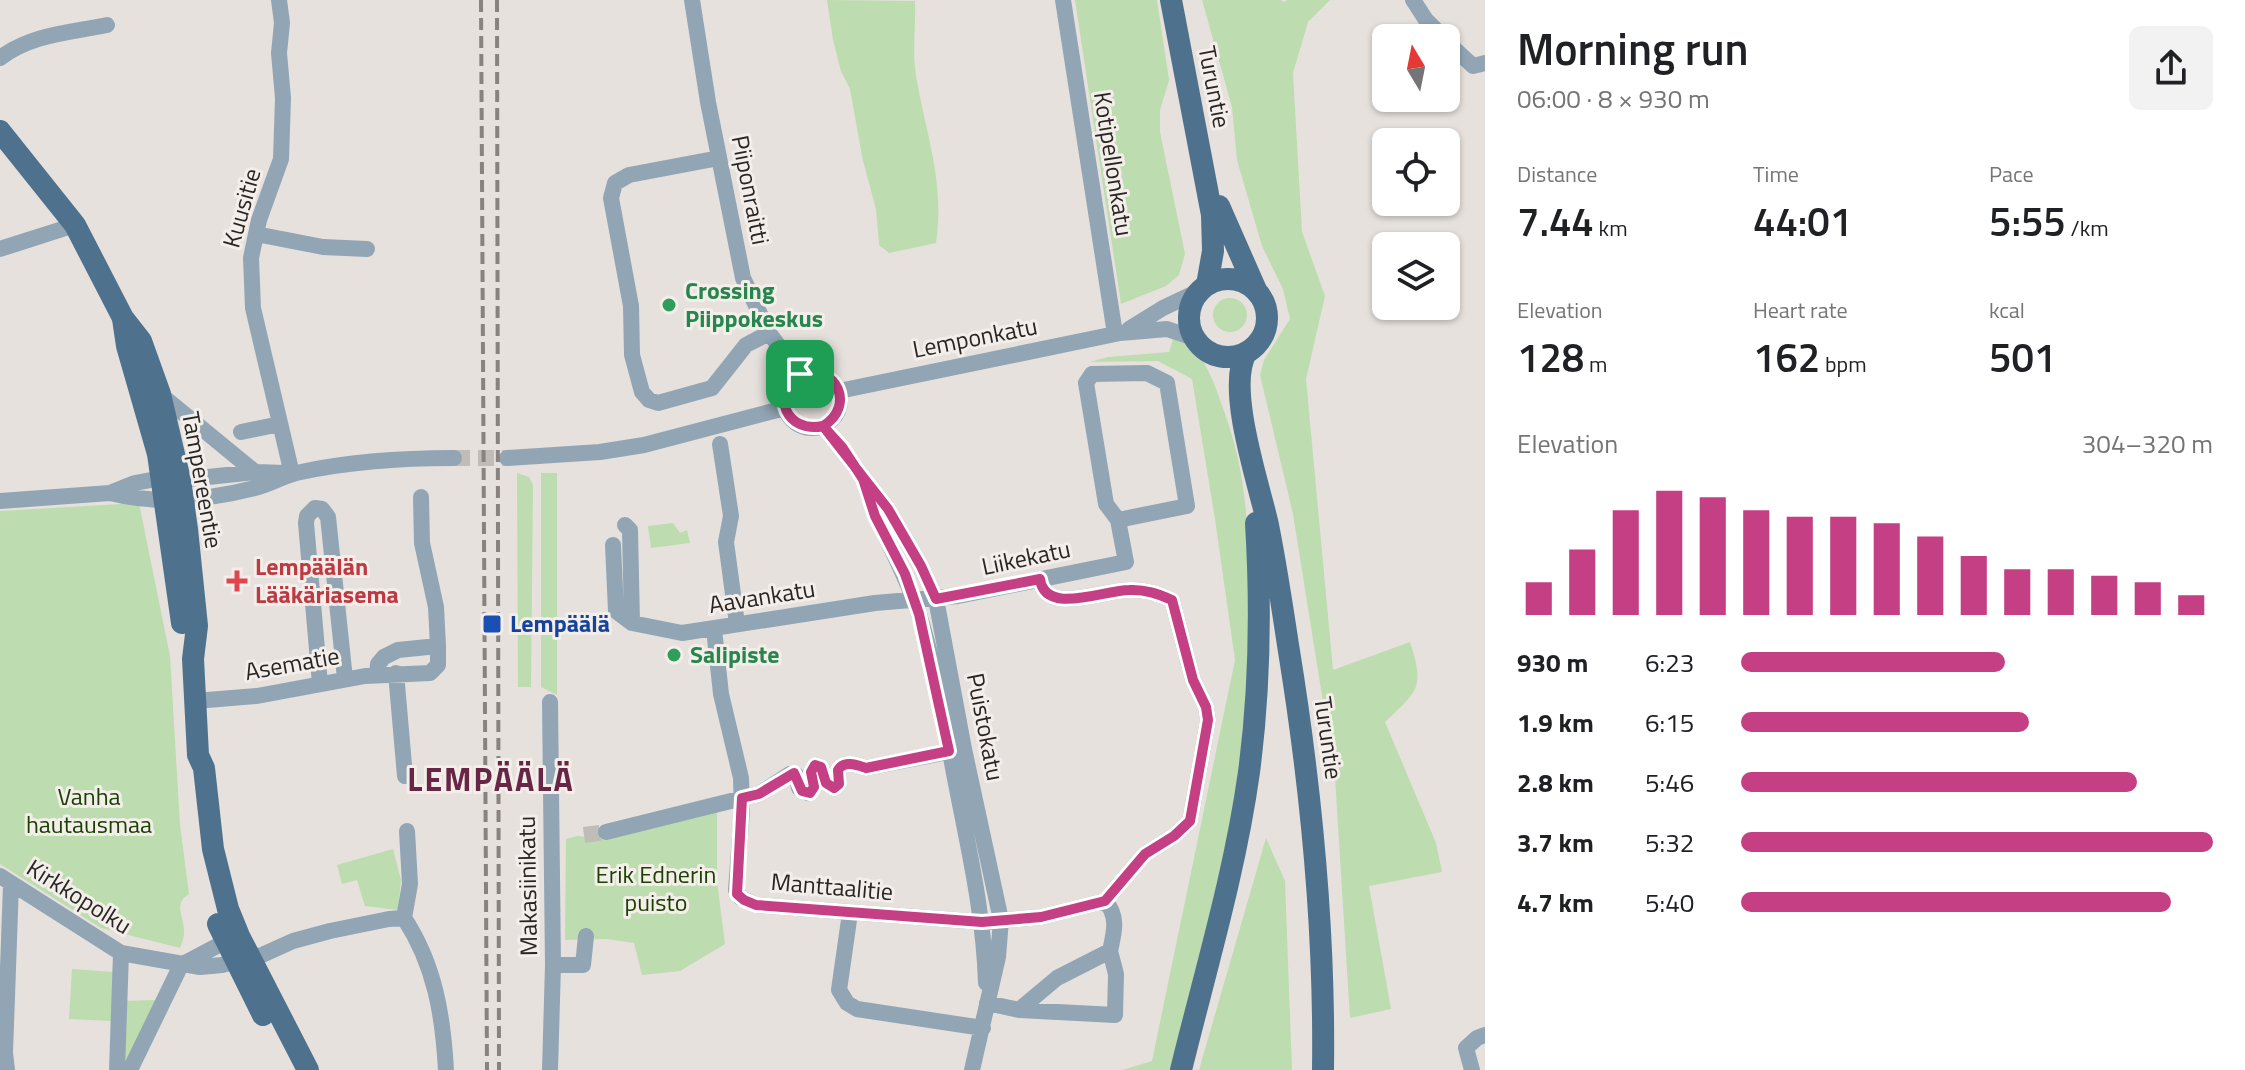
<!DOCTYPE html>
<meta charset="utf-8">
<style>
body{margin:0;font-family:"Titillium Web",sans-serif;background:#f2f2f2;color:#202124;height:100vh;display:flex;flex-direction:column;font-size:30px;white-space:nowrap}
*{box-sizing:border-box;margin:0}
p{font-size:26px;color:#757577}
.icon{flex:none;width:44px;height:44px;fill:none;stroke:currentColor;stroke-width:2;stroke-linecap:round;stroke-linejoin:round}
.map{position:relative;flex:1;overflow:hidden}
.sheet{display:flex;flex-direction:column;background:#fff;width:760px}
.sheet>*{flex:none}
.needle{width:52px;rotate:350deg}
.controls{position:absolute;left:1372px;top:24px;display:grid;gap:16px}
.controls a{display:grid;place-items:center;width:88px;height:88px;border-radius:12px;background:#fff;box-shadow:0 2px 6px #0004;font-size:40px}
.pin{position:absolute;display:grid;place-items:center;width:68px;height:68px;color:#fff;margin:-34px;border-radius:16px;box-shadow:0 4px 12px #0006}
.round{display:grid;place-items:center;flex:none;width:84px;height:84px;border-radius:12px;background:#f2f2f2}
.summary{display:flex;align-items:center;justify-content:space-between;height:136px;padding:0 32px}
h1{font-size:44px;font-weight:600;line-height:60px}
.stats{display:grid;grid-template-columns:repeat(3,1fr);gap:12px;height:136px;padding:8px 32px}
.stats div{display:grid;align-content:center}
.stats b{font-size:40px;font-weight:600}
.stats small{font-size:22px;font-weight:400}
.stats p{font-size:22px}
.chart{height:224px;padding:16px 32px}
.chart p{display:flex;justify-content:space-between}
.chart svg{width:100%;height:144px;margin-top:8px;stroke:#c43f83;stroke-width:6}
ul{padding:0 32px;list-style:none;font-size:26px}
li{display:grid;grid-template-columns:128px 96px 1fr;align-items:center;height:60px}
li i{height:20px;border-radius:10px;background:#c43f83}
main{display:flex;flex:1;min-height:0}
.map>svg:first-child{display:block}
</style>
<main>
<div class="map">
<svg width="1485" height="1070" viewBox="0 0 1485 1070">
<rect width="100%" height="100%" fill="#e6e1dc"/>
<path fill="#bddcaf" d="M827,0l88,1c1,26 -3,50 1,75 10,59 29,106 20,167l-47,10 -10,-8 -3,-36 -13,-48 -13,-72 -9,-18 -8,-31z
M1075,0h82l12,80 -9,30v22l25,122 -6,21 -13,11 -45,18z
M1202,0h79l3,2 3,-2h43l-22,22 -15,51 9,159 23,64 -19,83 27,291 77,-28c15,46 8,49 -25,80l51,121 6,29 -73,14 22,123 -41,9 -15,-241 -42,-263 -33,-139 4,-15 26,-41 -7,-30 -21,-43 -25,-86 -5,-53z
M1213 315a17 17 0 1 1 34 0a17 17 0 1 1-34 0Z
M1174,336c30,13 38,42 49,72 23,63 25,112 26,179 1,66 -2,133 -12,199 -16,96 -42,190 -64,284h-51l30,-9 83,-401 -20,-141 -23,-140 -34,-18 -68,1 18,-5 61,-5z
M517,473l12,4 4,8 -2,202h-13z
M541,473h16v222l-16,-8z
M139,503l31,153 10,169 9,69c-17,10 -4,24 -5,39 0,5 -2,10 -4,15l-79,-20 -101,-64v-353z
M673,523l7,10 7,-3 3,13 -39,5 -3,-22z
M717,811v70l8,63 -45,27 -38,4 -8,-32 -27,-4 -42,1 1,-101 11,-3 33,3z
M1266,838l19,43 7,189h-93z
M393,849l8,31 -3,30 -33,-4 -8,-26 -15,4 -5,-19z
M72,969l42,3 -3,49 -42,-2z
M157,1000l-33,70 -1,-69z"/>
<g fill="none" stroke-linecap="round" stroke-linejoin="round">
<path stroke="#c0bcb7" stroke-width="16" stroke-dasharray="16 8" stroke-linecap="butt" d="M454,458h53
M584,835l22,-3"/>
<path stroke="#92a5b5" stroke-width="16" d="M279,0l3,23 -3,30 4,45 -2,61 -22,61 -8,38 2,50 39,166
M692,0l16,102 35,176 26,55 31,41
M1063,0l52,334
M1413,0l13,20 18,18
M1446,41l27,25 12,-3
M0,58c32,-24 69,-25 107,-33
M719,158l-90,17 -14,8 -4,15 20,108 1,49 10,37 7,8 9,3 54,-15 34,-43 23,-12
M256,234l67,13 44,2
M0,249l75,-24
M1129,329l34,-21 38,-18
M784 400a28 28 0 1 1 56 0a28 28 0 1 1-56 0Z
M839,391l281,-58 47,-4 27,9
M161,395l94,77
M823,426l65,83 33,57 15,33 28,150 37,171 -3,37 -26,113
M241,432l39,-8
M720,444l11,72 -5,26 11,82
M507,458l93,-6 44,-7 141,-37
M866,488c14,43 38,81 52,123 18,56 27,116 38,173 13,66 28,132 30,199
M110,493c48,12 98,7 145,-5 16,-4 30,-13 46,-16 51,-11 101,-14 153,-14
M421,497l1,46 14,64 2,39
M0,501l110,-8 25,-10 27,-5 18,2 75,-8 31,1
M625,525l5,5 2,93
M613,545l3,66 16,12 50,10 193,-30 83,-7 168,-34 -8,-42 -12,-16 -20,-121 6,-9 55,-1 20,10 20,123 -69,14
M714,629l7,65 20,84 1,32 -6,80 5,8 15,7 226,17 59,-5 64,-16 40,-47 29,-18 16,-15 18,-101 -2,-13 -13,-27 -21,-80c-14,-6 -27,-11 -43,-10 -25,0 -84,26 -89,-11
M396,673l9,103
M320,684l-14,-161 1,-7 8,-8 7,1 6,8 17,162
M195,701l62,-5 108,-20 65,-3 8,-8v-19l-40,4 -14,7 -6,7 -1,10
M407,831l3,53 -6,34c31,47 39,98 42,152
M606,832l153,-38 31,-20 6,1 3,13 9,5 6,-6 -3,-15 4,-7 6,2 5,16 8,5 5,-4 -1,-14c6,-10 19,-5 28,-2l92,-18
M0,876l121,77 79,14 22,-2 40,-10 31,-14 37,-10 59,-12 15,-1
M850,913l-11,77 8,13 10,6 126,19
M181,965l55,-29
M553,965h30l3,-29
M987,1003l32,7 38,-32 53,-27c4,-18 9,-35 -5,-50
M1019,1010l96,5 1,-41 -6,-23
M7,1070l-2,-17 6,-169
M117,1070l4,-117
M130,1070l51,-105
M550,1070l3,-105 -3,-263
M1472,1070l-6,-22 11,-10 8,-3"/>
<path stroke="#4e728d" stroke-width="22" d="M1171,0l41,215 1,36 -6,34
M0,131l75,94 48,93 18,23 19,53 20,86 7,49 10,97 -4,33 5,96 6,13 9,81 15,60 11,27 69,134
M1219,206l37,84
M1189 318a39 39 0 1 1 78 0a39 39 0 1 1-78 0Z
M123,319l4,27 31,108 24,169
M1246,353c-20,36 13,131 22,172 8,40 14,80 20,120 23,141 37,282 35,425
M218,924l45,91
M1181,1070c24,-98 54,-197 68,-298 11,-83 12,-166 7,-249"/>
<path stroke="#868380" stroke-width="4" stroke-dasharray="12 6" stroke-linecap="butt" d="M481,0l6,1070
M497,0l2,1070"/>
</g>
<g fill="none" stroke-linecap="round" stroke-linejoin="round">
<defs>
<path id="route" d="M800,374c-31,20 -13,60 23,52l19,21 21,32 12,37 30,58 14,40 30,137 -83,17c-9,-3 -22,-8 -28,2l1,14 -5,4 -8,-5 -5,-16 -6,-2 -4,7 3,15 -4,6 -8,-2 -8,-18 -35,21 -17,4 -5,96 7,6 12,5 226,17 59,-5 64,-16 40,-47 29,-18 16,-15 18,-101 -2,-13 -13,-27 -21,-80c-14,-6 -27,-11 -43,-10 -25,0 -84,26 -89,-11l-104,20 -15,-33 -33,-57 -65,-83c33,-20 14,-62 -23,-52"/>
</defs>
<use href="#route" stroke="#fff" stroke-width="16"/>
<use href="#route" stroke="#c43f83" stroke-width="10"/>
</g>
<g fill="#2e9e5b" stroke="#f3eee9" stroke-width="3">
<circle cx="669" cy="305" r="8"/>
<circle cx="674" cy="655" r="8"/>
</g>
<path fill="#e0444e" stroke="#f3eee9" stroke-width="3" d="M233 569h8v8h8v8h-8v8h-8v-8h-8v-8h8z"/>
<rect fill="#1a4fb4" stroke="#f3eee9" stroke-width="3" x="482" y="614" width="20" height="20" rx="4"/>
<g text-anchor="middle" stroke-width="6" stroke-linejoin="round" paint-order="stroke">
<g font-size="24" fill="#282625" stroke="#f3eee9">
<text transform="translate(1214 87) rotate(79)" y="8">Turuntie</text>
<text transform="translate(1113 164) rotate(81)" y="8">Kotipellonkatu</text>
<text transform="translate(750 190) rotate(79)" y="8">Piiponraitti</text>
<text transform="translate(242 208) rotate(-74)" y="8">Kuusitie</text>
<text transform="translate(975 338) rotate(-11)" y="8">Lemponkatu</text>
<text transform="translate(202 480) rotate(80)" y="8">Tampereentie</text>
<text transform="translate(1026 558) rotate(-12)" y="8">Liikekatu</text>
<text transform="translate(762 597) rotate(-9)" y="8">Aavankatu</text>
<text transform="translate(292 664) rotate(-10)" y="8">Asematie</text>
<text transform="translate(985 727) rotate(79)" y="8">Puistokatu</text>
<text transform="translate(1328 738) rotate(82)" y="8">Turuntie</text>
<text transform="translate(528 886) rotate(-91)" y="8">Makasiinikatu</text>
<text transform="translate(832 887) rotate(5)" y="8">Manttaalitie</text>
<text transform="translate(79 897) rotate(32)" y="8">Kirkkopolku</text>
</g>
<g font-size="24" font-weight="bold" fill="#27864d" stroke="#f3eee9" text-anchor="start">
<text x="685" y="299">Crossing<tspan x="685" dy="28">Piippokeskus</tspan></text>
<text x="690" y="663">Salipiste</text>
</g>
<g font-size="24" font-weight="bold" fill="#be3a42" stroke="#f3eee9" text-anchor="start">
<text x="255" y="575">Lempäälän<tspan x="255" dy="28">Lääkäriasema</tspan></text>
</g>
<g font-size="24" font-weight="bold" fill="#164399" stroke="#f3eee9" text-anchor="start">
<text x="510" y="632">Lempäälä</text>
</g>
<g font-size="24" fill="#1b4100" stroke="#f3eee9">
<text x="89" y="805">Vanha<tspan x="89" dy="28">hautausmaa</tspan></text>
<text x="656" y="883">Erik Ednerin<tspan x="656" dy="28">puisto</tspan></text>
</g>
<g font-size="32" font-weight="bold" letter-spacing="2" fill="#672645" stroke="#f3eee9">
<text x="491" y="791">LEMPÄÄLÄ</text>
</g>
</g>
</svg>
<div class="controls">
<a><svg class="needle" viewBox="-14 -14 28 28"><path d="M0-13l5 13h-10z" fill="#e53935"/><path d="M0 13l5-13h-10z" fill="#757577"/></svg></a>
<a><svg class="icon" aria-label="locate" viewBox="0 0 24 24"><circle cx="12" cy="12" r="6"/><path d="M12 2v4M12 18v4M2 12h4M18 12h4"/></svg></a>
<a><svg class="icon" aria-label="layers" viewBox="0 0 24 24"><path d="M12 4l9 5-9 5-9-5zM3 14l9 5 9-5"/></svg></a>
</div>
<div class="pin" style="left:800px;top:374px;background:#1e9e55"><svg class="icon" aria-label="arrive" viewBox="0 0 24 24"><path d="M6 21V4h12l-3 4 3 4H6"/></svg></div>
</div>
<section class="sheet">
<div class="summary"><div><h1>Morning run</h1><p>06:00 · 8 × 930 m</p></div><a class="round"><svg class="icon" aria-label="share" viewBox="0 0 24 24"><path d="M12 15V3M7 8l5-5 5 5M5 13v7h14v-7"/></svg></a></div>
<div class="stats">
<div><p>Distance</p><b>7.44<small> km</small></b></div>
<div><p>Time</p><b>44:01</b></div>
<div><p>Pace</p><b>5:55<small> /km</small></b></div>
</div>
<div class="stats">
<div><p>Elevation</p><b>128<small> m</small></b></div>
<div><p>Heart rate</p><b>162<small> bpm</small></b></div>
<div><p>kcal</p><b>501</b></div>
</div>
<div class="chart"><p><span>Elevation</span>304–320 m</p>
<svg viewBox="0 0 160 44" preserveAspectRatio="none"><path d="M5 44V34M15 44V24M25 44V12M35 44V6M45 44V8M55 44V12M65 44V14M75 44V14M85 44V16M95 44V20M105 44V26M115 44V30M125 44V30M135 44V32M145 44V34M155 44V38"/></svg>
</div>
<ul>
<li><b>930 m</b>6:23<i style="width:56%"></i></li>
<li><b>1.9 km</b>6:15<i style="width:61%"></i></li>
<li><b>2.8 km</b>5:46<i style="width:84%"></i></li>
<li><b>3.7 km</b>5:32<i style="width:100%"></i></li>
<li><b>4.7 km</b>5:40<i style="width:91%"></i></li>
</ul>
</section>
</main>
